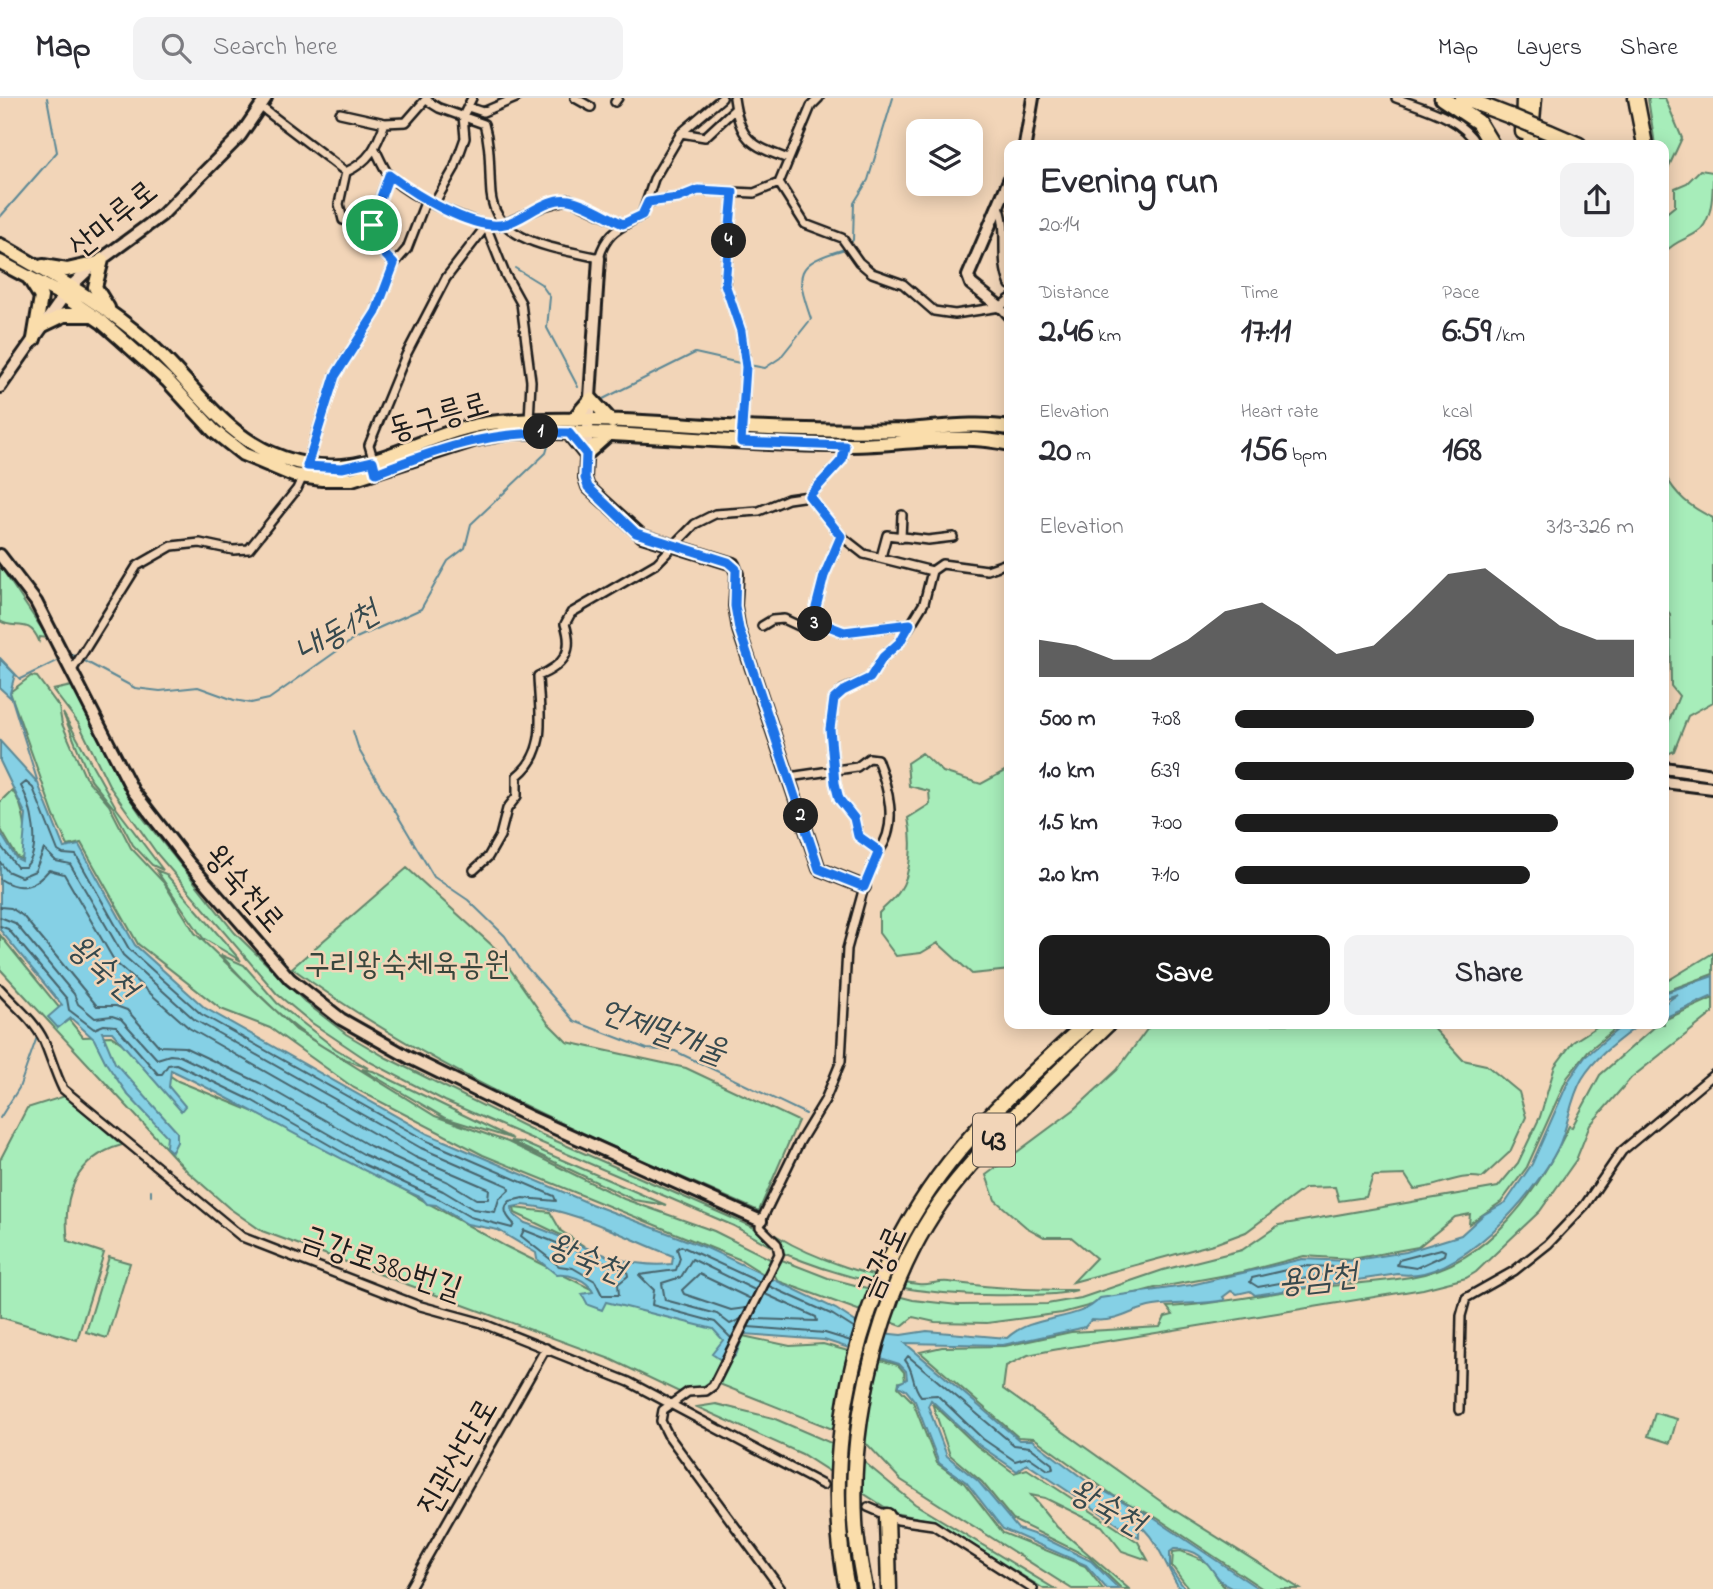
<!DOCTYPE html>
<meta charset="utf-8">
<style>
body{margin:0;font-family:"Indie Flower","Poor Story",sans-serif;background:#f2f2f3;color:#2b2b33;height:100vh;display:flex;flex-direction:column;font-size:26px;white-space:nowrap}
*{box-sizing:border-box;margin:0}
p{font-size:23px;color:#7c7c81}
.icon{flex:none;width:38px;height:38px;fill:none;stroke:currentColor;stroke-width:2;stroke-linecap:round;stroke-linejoin:round}
.map{position:relative;flex:1;overflow:hidden}
.sheet{position:absolute;left:1004px;top:42px;width:665px;height:889px;display:flex;flex-direction:column;background:#fff;border-radius:14px;box-shadow:0 4px 18px #0003}
.sheet>*{flex:none}
.tools{position:absolute;left:906px;top:21px;display:grid;gap:14px}
.tools a{display:grid;place-items:center;width:77px;height:77px;border-radius:14px;background:#fff;box-shadow:0 4px 18px #0003;font-size:35px}
.pin{position:absolute;display:grid;place-items:center;width:60px;height:60px;color:#fff;margin:-30px;border:4px solid #fff;border-radius:50%;box-shadow:0 2px 7px #0007}
.km{position:absolute;width:35px;height:35px;margin:-18px;border-radius:50%;background:#222;color:#fff;font-size:19px;line-height:35px;text-align:center}
.round{display:grid;place-items:center;flex:none;width:74px;height:74px;border-radius:14px;background:#f2f2f3}
.headline{display:flex;align-items:center;justify-content:space-between;height:119px;padding:0 35px}
h1{font-size:38px;font-weight:700;line-height:52px}
.figures{display:grid;grid-template-columns:repeat(3,1fr);gap:10px;height:119px;padding:7px 35px}
.figures div{display:grid;align-content:center}
.figures b{font-size:35px;font-weight:700}
.figures small{font-size:19px;font-weight:400}
.figures p{font-size:19px}
.chart{height:196px;padding:14px 35px}
.chart p{display:flex;justify-content:space-between}
.chart svg{width:100%;height:126px;margin-top:7px;fill:#1c1c1c;opacity:.7}
.action{display:flex;gap:14px;margin-top:auto;padding:14px 35px}
.action a{flex:1;height:80px;border-radius:14px;background:#1c1c1c;color:#fff;font-size:28px;font-weight:700;line-height:80px;text-align:center}
.action a+a{background:#f2f2f3;color:#2b2b33}
ul{padding:0 35px;list-style:none;font-size:23px}
li{display:grid;grid-template-columns:112px 84px 1fr;align-items:center;height:52px}
li i{height:18px;border-radius:9px;background:#1c1c1c}
header{display:flex;align-items:center;gap:42px;box-sizing:border-box;height:98px;padding:0 35px;background:#fff;border-bottom:2px solid #e1e1e2}
header strong{font-size:33px}
nav{display:flex;gap:38px;margin-inline-start:auto;font-size:24px}
.search{width:490px;height:63px;background:#f2f2f3;display:flex;align-items:center;gap:18px;box-sizing:border-box;padding:0 24px;border-radius:14px;color:#7c7c81;font-size:26px}
.map>svg:first-child{display:block}
</style>
<header>
<strong>Map</strong>
<div class="search"><svg class="icon" aria-label="search" viewBox="0 0 24 24"><circle cx="10" cy="10" r="6"/><path d="M15 15l6 6"/></svg>Search here</div>
<nav><a>Map</a><a>Layers</a><a>Share</a></nav>
</header>
<div class="map">
<svg width="1713" height="1491" viewBox="0 0 1713 1491">
<rect width="100%" height="100%" fill="#f2d5b8"/>
<filter id="ink" filterUnits="userSpaceOnUse"><feTurbulence type="fractalNoise" baseFrequency=".0143" numOctaves="2"/><feDisplacementMap in="SourceGraphic" scale="14" xChannelSelector="R" yChannelSelector="G"/><feConvolveMatrix kernelMatrix="1 2 1 2 8 2 1 2 1" color-interpolation-filters="sRGB"/></filter>
<g filter="url(#ink)">
<path fill="#a7edba" stroke="#62846b" stroke-width="2" d="M1648,0h17l17,40 -18,39v-32h-9z
M1700,72l13,2c0,18 0,44 -12,57 -12,11 -23,9 -37,24v-38l11,-9v-18l12,-5z
M1664,375c12,23 26,34 49,45v184l-25,14 -14,35 -10,5v-23l15,-37 -8,-10 -1,-72 -6,-7z
M0,468l48,72 -8,-1 -1,4c-10,-25 -25,-10 -39,-20z
M31,578l6,1 22,30 3,17 23,53 24,28 22,43 33,35 31,50 101,97 139,86 73,26 116,57 90,32 60,30 -9,14 -24,-15 -258,-105 -129,-67 -84,-60 -49,-19 -83,-65 -57,-101 -13,3 -14,-30 -44,-124z
M72,588l54,107 17,25 92,115 70,69 41,32 41,24 153,76 217,95 10,7 7,12 -40,-22 -289,-125 -75,-39 -58,-39 -35,-29 -119,-139 -48,-68 -31,-63 -26,-34z
M63,615l54,96 46,61 -11,-5 -19,-20 -20,-38 -23,-28z
M922,655l21,19 38,12 29,-16v202l-38,4 -34,-31 -17,10 -25,3 -17,-23v-20c6,-7 15,-13 20,-21 13,-19 14,-53 9,-74l22,-14 -1,-13 -20,-5 -2,-23z
M12,692c13,16 17,49 10,69l-5,-2 -17,-29v-26z
M407,770l89,81 52,74 19,19 119,26 112,53 -39,90c-162,-71 -324,-138 -467,-243z
M156,772l10,4 75,87 -38,-23z
M0,837l83,102 28,-1 67,45 115,47 212,118 102,51 122,36 61,13 33,-2 75,21 6,7 1,9 -6,1 -1,5 15,15 24,61 27,20 39,50 82,33 18,23h-31l-171,-109 -33,-35 -18,-9 -133,-53 -38,9 -69,-33 -348,-128 -33,-23 -42,-37 -187,-202z
M1713,855v21l-49,18v-9z
M221,857l23,10 33,38 59,46 32,19c-55,-17 -109,-70 -147,-113z
M1713,900v15l-82,65 -41,47 -14,35 -36,51 -64,61 -10,6 -43,11 -370,61 -25,5 -22,11 -3,23 163,116 134,84h-37l-106,-71 -43,-22 -80,-58 -16,-1 -98,-85 22,-5 63,-1 66,-14 89,-5 5,-10 8,-2 -6,-8c48,-2 95,-13 142,-19 35,-4 71,-5 106,-12 75,-14 124,-86 154,-150l3,1 28,-52 58,-51h6v-4z
M1151,926h279l33,36 23,5 33,27 7,25 -16,35 -28,26c-25,-5 -40,9 -68,11l-9,-14 -32,1 -7,21 -27,4 -4,-14 -30,1 -59,44 -29,11 -144,39 23,-24 -25,-21h-27l-18,-10 -31,-27 -9,-25 89,-66 42,-39z
M1601,926h20l-33,27 -21,27 -40,89 -26,35 -32,22 1,-10 -15,3 -37,30 -66,12 -48,-3 -61,16 -88,16 -93,25 -75,10 -52,-1 -22,-5 -11,9 -124,-45 -4,-7 8,-14 46,18 85,22 45,5 89,-1 34,-6 82,-28 79,-20 37,-25 219,-38 20,-24 22,-46 15,-51 18,-24z
M362,971l11,2 140,68 -68,-21z
M65,998l57,49c-47,13 -60,51 -54,96l36,12 -27,87 -77,-23v-157l27,-52z
M510,1043l11,1 145,63 -32,-5z
M514,1110l36,4 11,19 23,15 -69,-33z
M777,1138c37,23 98,43 141,48 10,2 21,-4 31,-2 43,6 85,8 128,8 -20,6 -43,4 -64,5 -82,2 -154,-10 -230,-42z
M109,1159l21,6 -23,75 -21,-6z
M932,1305l45,43 37,27 13,-4 111,73 10,18 -26,-9 -20,-25 -57,-28 -14,-3 26,32 72,62h-7l-33,-32 -76,-37 -31,-38 -32,-27z
M716,1306l57,14 79,34 63,52 140,85h-11l-110,-68 -40,-8 -92,-59 -105,-47z
M1655,1315l22,6 -7,24 -22,-7z
M1181,1453c11,5 22,7 30,16 7,9 6,15 16,22h-38l-17,-23 1,-14z"/>
<path fill="#85d0e5" stroke="#5b8895" stroke-width="2" fill-rule="evenodd" d="M0,561l15,15 -5,19 29,93 25,62 15,-3 56,100 70,63 223,126 163,70 116,44 129,61 35,23 30,3 26,-4 80,7c26,-25 72,-15 93,-40l91,-13 111,-26 47,2 57,-9 55,-17 22,-20 23,-13 26,-38 37,-84 16,-23 39,-33h16c-21,16 -44,32 -58,55 -13,23 -13,46 -24,69 -24,48 -101,136 -160,126l-143,21 -5,-4 -13,3 -6,-3 -8,6 2,3c-24,5 -48,2 -71,6 -26,4 -33,17 -63,14l-6,7 -8,2 -74,16 -98,-2 114,97h13l57,43 63,34 107,72c-9,0 -21,0 -28,-1 -22,-9 -19,-40 -57,-39l-4,3v16l15,21h-5c-14,-21 -19,-43 -37,-61h-4v9l-14,-8 -98,-65 -10,7 -38,-26 -48,-45 -3,6 19,50 31,25 40,48 24,8 49,24 28,28h-12l-21,-24 -83,-36 -37,-47 -27,-19 -24,-62 -9,-11 -7,-4v-3l8,-4 -1,-8 -7,-7 -75,-24 -80,-6 -8,21 -9,9 -15,-10 11,-14 -10,-11 -107,-27 -4,8 -14,-5 -6,-11 11,-2c-6,-13 -24,-18 -36,-17l-20,-16 -1,-6 -38,-23 -31,-6 -31,-19 -9,-1 -5,-6c-86,-38 -166,-88 -251,-128l-2,17 16,19 -4,5 -69,-79h-10l13,31 62,69v10l-5,10 -6,-5 1,-11 -39,-41 -22,-32 -12,-24 -23,-21 -13,10 -10,-11 14,-12 -62,-75v-98l16,26 6,3 4,-46 -26,-54v-20l38,42 -26,-84 -12,-11zM523,1107c54,5 101,32 150,51l-1,8c-55,6 -96,-24 -147,-41l-12,-9 -1,-7z
M1713,878v20l-49,22v-14l14,-10 -14,5v-6z"/>
<g fill="none" stroke-linecap="round" stroke-linejoin="round">
<path stroke="#46646c" stroke-width="2" d="M0,747l17,22h8c18,-16 6,-63 -4,-81l5,-4 7,6 25,63 5,3 13,1 53,94 72,65 224,126 129,56 2,5 -33,-3 -13,3c-9,8 -3,16 4,23l-2,4 -42,-11 -31,-18 -78,-36 -110,-63 -75,-36 -8,1 -6,9h-4l-42,-48 -12,-1 -10,4 -25,-19 -2,-11 -59,-70 -8,-3
M0,764l7,9 14,6 14,-6 9,-22 12,12 14,3 53,91 72,65 226,128 87,38 1,4 -10,9 -4,13 -22,-3 -30,-18 -78,-36 -110,-63 -75,-36 -10,-1 -13,4 -36,-40 -9,-3 -17,2 -17,-14 -4,-10 -59,-71 -15,-6
M0,781c20,13 35,8 49,-9l15,4 51,88 74,66 226,129 74,32 -1,10h-12l-28,-17 -78,-36 -110,-63 -76,-36 -25,-1 -32,-36 -11,-4h-19l-74,-90 -12,-8 -11,-1
M524,1132l103,41 1,5 -10,8 1,11h-17l-7,-14 -22,-13 -14,-2 -38,-30z
M1441,1151l4,2 -1,4 -28,13 -19,-3 2,-5z
M1303,1168l39,1 3,4 -87,16 -8,-5 2,-4z
M769,1188l64,29 22,14
M746,1210l-15,2 -47,-16 -2,-4 17,-16 52,25
M741,1221l-11,5 -13,-10 -52,-14 -3,-17 19,-6 11,-18 63,31
M753,1221l64,2 -1,-4 -51,-23
M748,1229l77,6 26,8
M731,1240l-16,-16 -63,-17 2,-15 -15,-15 37,-5 4,-12 -3,-9 4,-3 78,36
M908,1258l106,89 16,2 22,17 1,5 -5,1 -19,-13 -14,4 -32,-22 -46,-44 -16,1c-10,-12 -6,-24 -16,-36z"/>
<path stroke="#5b8895" stroke-width="2" d="M0,119l57,-65 -10,-54
M849,147l4,-5 1,-37 14,-23 25,-82
M515,170l26,16 9,13 -3,31 31,59
M749,267l16,3 15,-10 31,-39c-16,-47 -17,-55 34,-70
M603,301l92,-46 49,11
M70,557l6,1
M0,560l20,21 39,-19
M81,561l54,29 25,3 38,-4 36,13 17,3 18,-4 85,-60 67,-30 27,-48 17,-13 6,-24 75,-71 4,-13
M353,633l6,19 75,127 34,23 37,36 18,27 51,58 73,28 28,2 131,63
M0,1020l19,-30 18,-51
M151,1098v-6"/>
<defs>
<path id="street" d="M575,0l16,9
M734,0c6,42 16,47 54,61
M1396,0c29,11 65,19 81,47
M426,2l13,8 45,16c7,23 5,46 7,70 5,51 69,54 108,64 8,-27 21,-30 43,-43l12,-36 27,-46 41,-35
M615,4l3,-4
M261,9l85,65c24,-11 30,-25 39,-49
M468,9l15,5 33,-14
M340,15l45,10 21,-1 21,-24
M681,35l24,4 30,-28
M375,51c4,8 8,18 13,25 19,24 70,40 98,52l19,48 16,29 10,78 -2,40
M346,74l-7,32 4,16 29,5
M389,77l-17,44 -1,21 23,24
M779,85l26,41 37,14 17,24 13,11 31,11 31,27 21,3 45,-7 10,-8
M648,104l30,-4 20,-8 35,2
M434,106l20,-35 11,-31 -2,-22 9,-18
M998,106c12,25 0,53 12,81
M1000,209l10,11
M741,344l5,-75 -5,-36 -16,-47 8,-92 21,1 25,-10 32,-77 8,-8
M374,364l-5,-17 37,-90 40,-77 40,-52 16,-1 42,-19 25,-7 54,25
M307,367l28,-89 41,-64 18,-48 13,-15 19,-49
M809,398l32,40 23,18 68,17
M901,440l1,-23
M881,459l6,-22 41,5 25,-3
M812,525l12,-47 17,-40
M762,528l10,-6 12,-1 15,7 27,-1 18,7 66,-8
M71,574l66,-106 35,-20 28,-3 33,7 16,-1 48,-60 6,-13
M789,679l68,-10 12,-9 8,1c11,28 22,66 2,92
M474,772l14,-13 12,-21 7,-27 10,-13v-20c32,-25 22,-64 21,-100 27,-11 36,-25 27,-52l6,-11 86,-50 38,-39 20,-10 44,-3 29,-12 21,-3 33,-36 3,-15
M0,891c15,17 34,31 44,52 7,16 11,32 19,48l179,148 175,68 62,17 150,60 194,103
M1459,1312l2,-94 5,-18 48,-27 34,-27 37,-39 37,-54 91,-76
M868,1409l30,13 35,5 100,64
M409,1491l137,-241
M781,1491l-113,-154 -7,-14 2,-11 25,-18 18,-1 7,-5 66,-132 -2,-10 -17,-17 1,-6 38,-78 26,-43 16,-39 6,-112 17,-62 15,-36 -21,-15 -4,-18 -15,-19 -4,-16 -5,-54 4,-30 9,-9 27,-12 13,-21 17,-15 24,-39 8,-32 10,-7 45,6 23,-8"/>
<path id="secondary" d="M1025,47l8,-47
M599,160l-12,186 -2,34 3,9 54,49 91,28 4,10 -2,32 4,24 80,239 45,18
M1000,209l-29,-23 -3,-8 42,-98
M0,289l71,-101 20,-19 71,-52 78,-79 26,-38
M0,457l36,47 97,189 55,71 102,117 51,40 69,39 118,58 233,105
M1664,670l49,7
M1664,684l49,6"/>
<path id="primary" d="M0,147c51,30 102,57 147,97 45,39 76,96 136,116 87,30 135,-29 216,-36 102,-8 206,7 308,8 33,1 66,1 99,0 34,-2 70,-8 104,-2
M102,162l-7,27 13,21
M0,164l64,34 38,26 65,58 47,51 29,23 50,21 29,4h30l124,-40 35,-7c111,-2 223,13 335,13 53,1 112,-14 164,-1
M43,168l24,4 31,-7
M29,180l12,19 -7,42
M43,227l21,-10h25
M572,323l19,-22 21,23
M569,335l17,21 21,-19"/>
<path id="highway" d="M1442,0l36,24 14,23
M1463,0l47,18
M1636,0l9,47
M1523,34l1,-34
M1549,34l30,13
M1530,47l4,-47
M887,1418l2,73
M847,1491c-28,-145 10,-309 102,-426 40,-51 89,-95 137,-139
M865,1491c-4,-22 -9,-46 -10,-68 -6,-112 30,-253 102,-340 46,-56 99,-107 151,-157"/>
</defs>
<use href="#street" stroke="#1c1c1c" stroke-width="12"/>
<use href="#secondary" stroke="#1c1c1c" stroke-width="16"/>
<use href="#primary" stroke="#1c1c1c" stroke-width="18"/>
<use href="#highway" stroke="#1c1c1c" stroke-width="19"/>
<use href="#street" stroke="#f2d5b8" stroke-width="7"/>
<use href="#secondary" stroke="#f2d5b8" stroke-width="10"/>
<use href="#primary" stroke="#faddab" stroke-width="12"/>
<use href="#highway" stroke="#faddab" stroke-width="14"/>
<defs>
<path id="highway-bridge" d="M1510,18l39,16"/>
</defs>
<use href="#highway-bridge" stroke="#1c1c1c" stroke-width="19" stroke-linecap="butt"/>
<use href="#highway-bridge" stroke="#faddab" stroke-width="14"/>
</g>
</g>
<g fill="none" stroke-linecap="round" stroke-linejoin="round" filter="url(#ink)">
<defs>
<path id="route" d="M389,77c25,19 85,57 116,49 20,-5 42,-28 64,-24 18,3 38,17 54,24l19,-9 6,-13 30,-4 20,-8 35,2 -8,92 16,47 5,36 -5,75 104,4 -3,14 -33,36 32,40 -17,40 -12,47 14,2 18,7 66,-8 -10,18 -17,15 -13,21 -27,13 -9,8 -4,30 5,54 4,16 15,19 4,18 21,15 -15,36 -45,-18 -80,-240 -4,-23 1,-37 -8,-7 -92,-29 -48,-46 -3,-9 1,-24 -17,-21c-75,-3 -123,13 -193,40l-3,-12 -31,7 -35,-2 28,-90 41,-64 18,-48 -23,-24 2,-21z"/>
</defs>
<use href="#route" stroke="#fff" stroke-width="14"/>
<use href="#route" stroke="#1a73e8" stroke-width="9"/>
</g>
<g text-anchor="middle" stroke-width="5" stroke-linejoin="round" paint-order="stroke">
<rect fill="#f2d5b8" stroke="#5c544b" stroke-width="2" x="973" y="1015.5" width="42" height="53" rx="5"/>
<g font-size="30" font-weight="bold" fill="#1c1c1c">
<text x="994" y="1052">43</text>
</g>
<g font-size="32" fill="#1c1c1c" stroke="#f2d5b8">
<text transform="translate(112 120) rotate(-39)" y="11">산마루로</text>
<text transform="translate(438 317) rotate(-16)" y="11">동구릉로</text>
<text transform="translate(246 790) rotate(49)" y="11">왕숙천로</text>
<text transform="translate(382 1164) rotate(19)" y="11">금강로380번길</text>
<text transform="translate(881 1164) rotate(-66)" y="11">금강로</text>
<text transform="translate(456 1358) rotate(-60)" y="11">진관산단로</text>
</g>
<g font-size="32" fill="#38463c" stroke="#f2d5b8">
<text x="407" y="876">구리왕숙체육공원</text>
</g>
<g font-size="33" font-style="italic" fill="#36494e" stroke="#f2d5b8">
<text transform="translate(336 532) rotate(-31)" y="12">내동1천</text>
<text transform="translate(104 868) rotate(41)" y="12">왕숙천</text>
<text transform="translate(664 931) rotate(20)" y="12">언제말개울</text>
<text transform="translate(587 1158) rotate(22)" y="12">왕숙천</text>
<text transform="translate(1317 1178) rotate(-6)" y="12">용암천</text>
<text transform="translate(1108 1407) rotate(29)" y="12">왕숙천</text>
</g>
</g>
</svg>
<div class="tools">
<a><svg class="icon" aria-label="layers" viewBox="0 0 24 24"><path d="M12 4l9 5-9 5-9-5zM3 14l9 5 9-5"/></svg></a>
</div>
<div class="pin" style="left:372px;top:127px;background:#1e9e55"><svg class="icon" aria-label="arrive" viewBox="0 0 24 24"><path d="M6 21V4h12l-3 4 3 4H6"/></svg></div>
<b class="km" style="left:541px;top:334px">1</b>
<b class="km" style="left:801px;top:718px">2</b>
<b class="km" style="left:815px;top:526px">3</b>
<b class="km" style="left:729px;top:143px">4</b>
<section class="sheet">
<div class="headline"><div><h1>Evening run</h1><p>20:14</p></div><a class="round"><svg class="icon" aria-label="share" viewBox="0 0 24 24"><path d="M12 15V3M7 8l5-5 5 5M5 13v7h14v-7"/></svg></a></div>
<div class="figures">
<div><p>Distance</p><b>2.46<small> km</small></b></div>
<div><p>Time</p><b>17:11</b></div>
<div><p>Pace</p><b>6:59<small> /km</small></b></div>
</div>
<div class="figures">
<div><p>Elevation</p><b>20<small> m</small></b></div>
<div><p>Heart rate</p><b>156<small> bpm</small></b></div>
<div><p>kcal</p><b>168</b></div>
</div>
<div class="chart"><p><span>Elevation</span>313–326 m</p>
<svg viewBox="0 0 160 44" preserveAspectRatio="none"><path d="M0 44V31L10 33L20 38L30 38L40 31L50 21L60 18L70 26L80 36L90 33L100 21L110 8L120 6L130 16L140 26L150 31L160 31V44z"/></svg>
</div>
<ul>
<li><b>500 m</b>7:08<i style="width:75%"></i></li>
<li><b>1.0 km</b>6:39<i style="width:100%"></i></li>
<li><b>1.5 km</b>7:00<i style="width:81%"></i></li>
<li><b>2.0 km</b>7:10<i style="width:74%"></i></li>
</ul>
<div class="action"><a>Save</a><a>Share</a></div>
</section>
</div>
